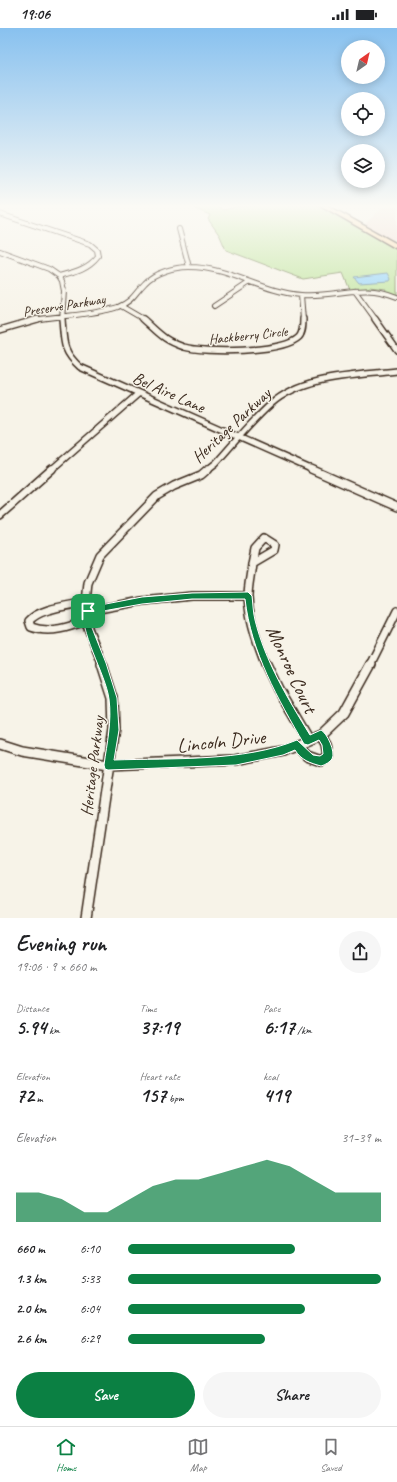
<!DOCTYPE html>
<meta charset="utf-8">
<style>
body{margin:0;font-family:Caveat,sans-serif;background:#f6f6f6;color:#202124;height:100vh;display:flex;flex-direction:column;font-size:15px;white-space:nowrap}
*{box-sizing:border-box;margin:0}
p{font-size:13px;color:#757577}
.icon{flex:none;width:22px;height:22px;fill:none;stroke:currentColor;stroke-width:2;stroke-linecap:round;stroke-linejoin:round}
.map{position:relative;height:890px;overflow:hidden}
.details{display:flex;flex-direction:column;background:#fff;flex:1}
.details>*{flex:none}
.needle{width:26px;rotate:34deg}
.buttons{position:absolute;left:341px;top:12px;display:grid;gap:8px}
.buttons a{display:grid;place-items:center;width:44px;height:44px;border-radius:50%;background:#fff;box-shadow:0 2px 10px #0003;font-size:20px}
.pin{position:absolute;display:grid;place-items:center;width:34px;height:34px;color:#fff;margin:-17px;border-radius:8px;box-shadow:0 2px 6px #0006}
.round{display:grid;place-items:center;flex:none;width:42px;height:42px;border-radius:21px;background:#f6f6f6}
.headline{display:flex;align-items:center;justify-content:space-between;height:68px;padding:0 16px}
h1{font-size:22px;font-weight:600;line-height:30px}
.metrics{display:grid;grid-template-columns:repeat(3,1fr);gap:6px;height:68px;padding:4px 16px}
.metrics div{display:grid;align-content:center}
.metrics b{font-size:20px;font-weight:600}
.metrics small{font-size:11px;font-weight:400}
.metrics p{font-size:11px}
.chart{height:112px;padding:8px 16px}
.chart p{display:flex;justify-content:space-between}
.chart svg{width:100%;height:72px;margin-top:4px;fill:#0b8043;opacity:.7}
.cta{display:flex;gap:8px;margin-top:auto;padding:8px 16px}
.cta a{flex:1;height:46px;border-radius:24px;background:#0b8043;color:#fff;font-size:16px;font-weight:600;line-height:46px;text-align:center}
.cta a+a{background:#f6f6f6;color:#202124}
ul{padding:0 16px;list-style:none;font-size:13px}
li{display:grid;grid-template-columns:64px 48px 1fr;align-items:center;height:30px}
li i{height:10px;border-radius:5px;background:#0b8043}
.status{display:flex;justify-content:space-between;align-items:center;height:28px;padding:0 20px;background:#fff;direction:ltr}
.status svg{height:11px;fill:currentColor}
.dock{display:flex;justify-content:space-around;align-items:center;height:56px;border-top:1px solid #e0e0e0;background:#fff;font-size:11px;color:#757577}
.dock a{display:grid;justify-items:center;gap:2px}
.dock .on{color:#0b8043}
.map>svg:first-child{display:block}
</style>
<div class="status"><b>19:06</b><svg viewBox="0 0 49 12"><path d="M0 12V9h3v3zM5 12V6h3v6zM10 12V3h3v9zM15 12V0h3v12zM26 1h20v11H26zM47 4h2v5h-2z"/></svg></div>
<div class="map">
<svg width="397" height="890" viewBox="0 0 397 890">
<rect width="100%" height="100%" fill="#f7f3e8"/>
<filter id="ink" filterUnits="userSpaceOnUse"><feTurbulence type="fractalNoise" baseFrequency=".025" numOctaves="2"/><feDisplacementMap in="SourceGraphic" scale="8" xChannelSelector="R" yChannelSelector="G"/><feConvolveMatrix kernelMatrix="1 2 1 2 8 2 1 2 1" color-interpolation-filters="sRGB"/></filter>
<g filter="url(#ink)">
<path fill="#f0dbd2" d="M385,177h12v39l-33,-19z"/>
<path fill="#c1e59f" stroke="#7e885e" d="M186,177h30l7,5 13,-3 27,-2h57l41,22 36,22v46l-12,-4 1,-2 -17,-2 -1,1 -18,2 -7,-17 -40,6 -77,-29 -6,-14 -12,-17 2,-4z"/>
<path fill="#98d5f9" stroke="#7391a1" d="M388,245l3,6 -1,2 -31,2 -5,-6z"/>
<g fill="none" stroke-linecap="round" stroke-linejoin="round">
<defs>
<path id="street-far3" d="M0,186l90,30 7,6 1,6c-10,13 -24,16 -39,20
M179,201l10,38
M0,223l49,18 10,7 3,5 2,10 -2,29
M355,263l21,29
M301,267l2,25
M121,278l24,14
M214,278l36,-24
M34,292c27,-5 57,-4 84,-13 15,-6 16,-13 27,-24 10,-11 30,-16 44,-16 40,0 73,25 112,28 36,3 60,-13 96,2"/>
<path id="street-far2" d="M62,291c2,23 0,32 18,48l233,103
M143,291c16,14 20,21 41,28 20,6 99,6 115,-10 4,-4 4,-12 4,-18
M375,291l22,31
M0,302l38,-11
M51,442l87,-76
M207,442l9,-7c17,-19 36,-42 55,-59 33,-29 84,-28 126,-33"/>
<path id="street-far1" d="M311,441l86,38
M0,487l52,-46
M264,510l11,7 -1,5 -22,13 3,-15z
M252,535c-1,11 -4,22 -4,34 1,23 9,46 18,68
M86,574c-17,4 -46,6 -57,19l2,6c19,7 39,0 57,-7
M88,583l54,-10 50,-5h56
M103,637l-15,-37v-17l-2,-9 2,-19 12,-28 57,-59 17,-10 27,-11 7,-6
M370,637l27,-54"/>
<path id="street" d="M266,636l12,25 30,51
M0,716l22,7 86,14 127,-5 48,-9 38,-16 23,-22 27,-49
M297,717l10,11 14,5 7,-5 -2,-12 -5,-9
M86,890l28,-188 -1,-32 -11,-34"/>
<path id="primary" d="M320,177h7l70,39v5z"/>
</defs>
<use href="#street-far3" stroke="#3b2a1e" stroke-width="6"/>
<use href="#street-far2" stroke="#3b2a1e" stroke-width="8"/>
<use href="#street-far1" stroke="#3b2a1e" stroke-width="10"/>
<use href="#street" stroke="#3b2a1e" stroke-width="12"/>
<use href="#primary" stroke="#3b2a1e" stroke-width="3"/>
<use href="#street-far3" stroke="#f7f3e8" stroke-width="4"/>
<use href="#street-far2" stroke="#f7f3e8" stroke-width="5"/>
<use href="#street-far1" stroke="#f7f3e8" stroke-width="7"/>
<use href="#street" stroke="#f7f3e8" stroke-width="9"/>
<use href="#primary" fill="#fddcac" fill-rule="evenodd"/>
</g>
</g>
<linearGradient id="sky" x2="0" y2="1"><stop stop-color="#88c1ef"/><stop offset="0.59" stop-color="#fbfaf5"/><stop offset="1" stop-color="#fbfaf5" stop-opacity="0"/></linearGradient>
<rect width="397" height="302" fill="url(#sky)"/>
<path fill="#0b8043" stroke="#fff" fill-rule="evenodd" d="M248,564l4,4c1,8 1,16 3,24 10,41 33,79 55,115l11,-5c6,3 15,22 11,29 -2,3 -7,6 -11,7 -11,-3 -20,-6 -26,-16l-12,5 -47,10 -128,5 -3,-1 -1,-4c3,-22 8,-44 5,-66 -3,-25 -32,-70 -24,-91l57,-11 50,-4zM192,571h53c6,53 33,100 59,145l4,1 11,-5 3,5 1,9 -3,2 -7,-1 -16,-15c-53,22 -126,18 -183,20l5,-30 -2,-32 -11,-35 -14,-35v-15l50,-9z"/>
<g text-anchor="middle" stroke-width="3" stroke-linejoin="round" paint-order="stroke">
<g font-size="14" fill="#3b2a1e" stroke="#f7f3e8">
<text transform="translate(64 277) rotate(-9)" y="5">Preserve Parkway</text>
<text transform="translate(248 307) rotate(-6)" y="5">Hackberry Circle</text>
</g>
<g font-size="17" fill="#3b2a1e" stroke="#f7f3e8">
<text transform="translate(169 364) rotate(24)" y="6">Bel Aire Lane</text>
<text transform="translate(231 397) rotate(-43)" y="6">Heritage Parkway</text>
<text transform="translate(92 738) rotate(-83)" y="6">Heritage Parkway</text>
</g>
<g font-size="20" fill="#3b2a1e" stroke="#f7f3e8">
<text transform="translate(292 641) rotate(65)" y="7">Monroe Court</text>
<text transform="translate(221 713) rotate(-6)" y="7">Lincoln Drive</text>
</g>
</g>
</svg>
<div class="buttons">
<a><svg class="needle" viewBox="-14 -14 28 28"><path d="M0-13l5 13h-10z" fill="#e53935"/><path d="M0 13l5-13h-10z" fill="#757577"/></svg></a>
<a><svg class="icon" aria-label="locate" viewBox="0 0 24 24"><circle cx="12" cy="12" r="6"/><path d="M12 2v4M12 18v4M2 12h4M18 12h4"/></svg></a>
<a><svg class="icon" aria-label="layers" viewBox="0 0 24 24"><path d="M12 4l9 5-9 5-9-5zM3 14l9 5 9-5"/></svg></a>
</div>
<div class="pin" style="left:88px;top:583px;background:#1e9e55"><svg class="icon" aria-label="arrive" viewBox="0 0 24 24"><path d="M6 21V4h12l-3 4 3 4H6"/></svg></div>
</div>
<section class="details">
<div class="headline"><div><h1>Evening run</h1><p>19:06 · 9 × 660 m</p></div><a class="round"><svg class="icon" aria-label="share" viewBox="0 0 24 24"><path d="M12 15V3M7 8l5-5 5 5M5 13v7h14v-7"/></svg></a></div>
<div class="metrics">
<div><p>Distance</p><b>5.94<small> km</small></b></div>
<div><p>Time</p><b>37:19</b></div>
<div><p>Pace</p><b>6:17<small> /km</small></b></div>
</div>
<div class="metrics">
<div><p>Elevation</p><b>72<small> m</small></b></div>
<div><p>Heart rate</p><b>157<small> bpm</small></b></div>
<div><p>kcal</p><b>419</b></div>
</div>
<div class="chart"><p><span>Elevation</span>31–39 m</p>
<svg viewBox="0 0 160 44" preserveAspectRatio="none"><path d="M0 44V26L10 26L20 30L30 38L40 38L50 30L60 22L70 18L80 18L90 14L100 10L110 6L120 10L130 18L140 26L150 26L160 26V44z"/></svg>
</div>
<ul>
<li><b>660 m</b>6:10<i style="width:66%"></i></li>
<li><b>1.3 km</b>5:33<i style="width:100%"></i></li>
<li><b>2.0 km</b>6:04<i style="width:70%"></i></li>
<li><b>2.6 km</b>6:29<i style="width:54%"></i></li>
</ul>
<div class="cta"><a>Save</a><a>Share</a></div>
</section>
<nav class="dock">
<a class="on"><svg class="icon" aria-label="home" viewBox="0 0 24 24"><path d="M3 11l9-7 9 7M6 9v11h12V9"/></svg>Home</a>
<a><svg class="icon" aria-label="map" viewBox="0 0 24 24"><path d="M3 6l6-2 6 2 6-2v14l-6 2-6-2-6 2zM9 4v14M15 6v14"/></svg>Map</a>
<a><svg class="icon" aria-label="saved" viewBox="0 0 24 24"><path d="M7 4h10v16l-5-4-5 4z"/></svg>Saved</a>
</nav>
